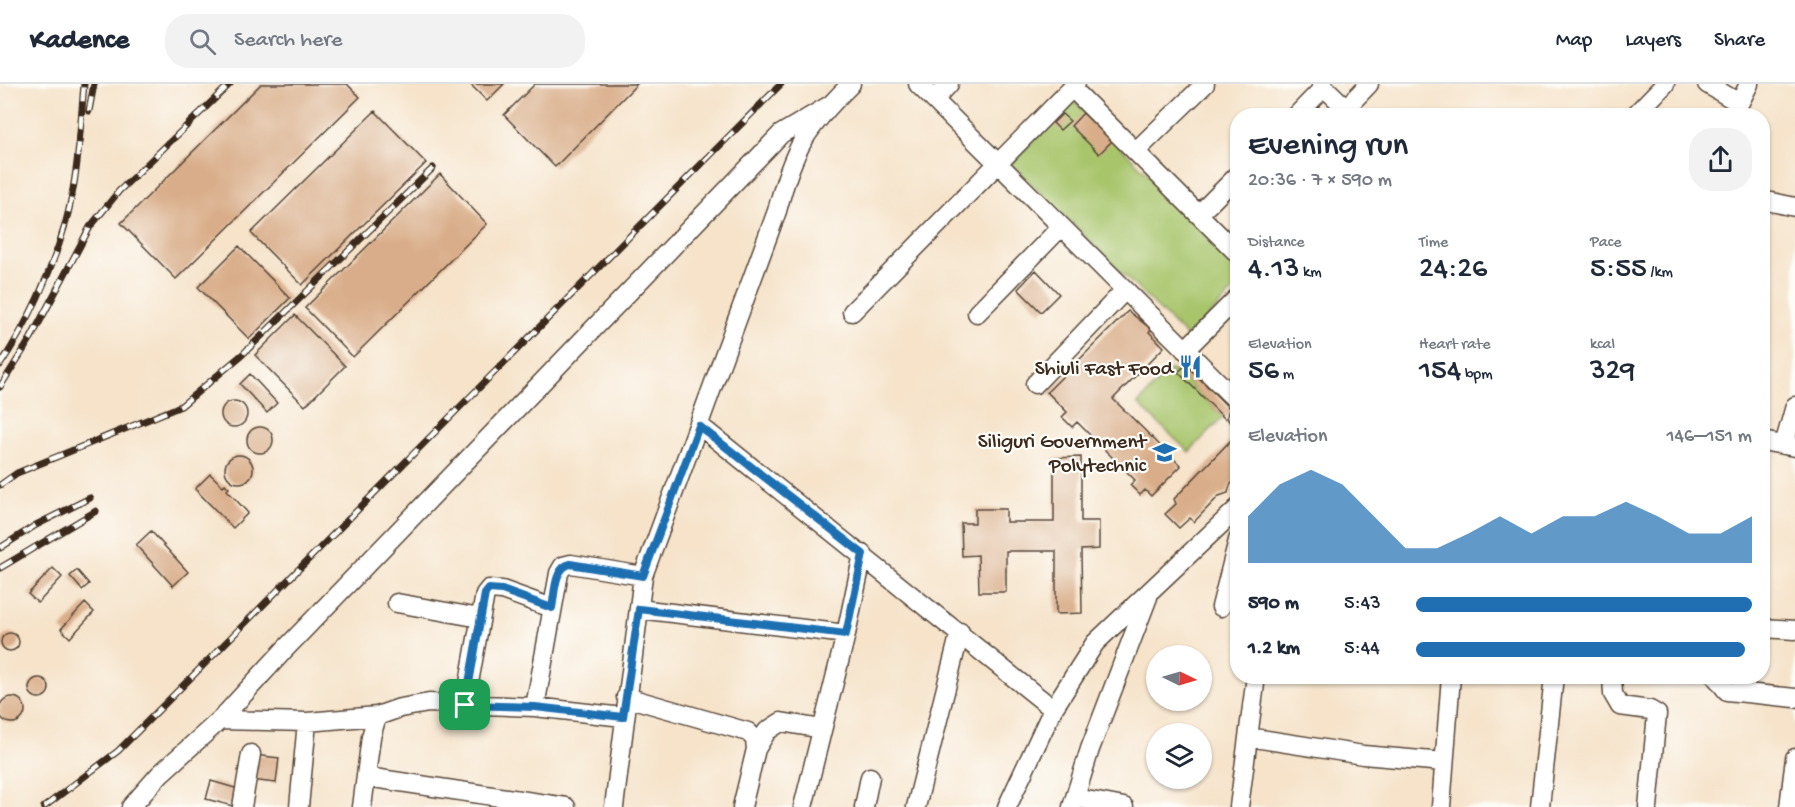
<!DOCTYPE html>
<meta charset="utf-8">
<style>
body{margin:0;font-family:"Gochi Hand",sans-serif;background:#f2f2f3;color:#1f2937;height:100vh;display:flex;flex-direction:column;font-size:22px;white-space:nowrap}
*{box-sizing:border-box;margin:0}
p{font-size:20px;color:#747a83}
.icon{flex:none;width:33px;height:33px;fill:none;stroke:currentColor;stroke-width:2;stroke-linecap:round;stroke-linejoin:round}
.map{position:relative;flex:1;overflow:hidden}
.panel{position:absolute;left:1230px;top:24px;width:540px;height:576px;display:flex;flex-direction:column;background:#fff;border-radius:24px;box-shadow:0 2px 4px #0004}
.panel>*{flex:none}
.needle{width:39px;rotate:95deg}
.buttons{position:absolute;left:1146px;top:561px;display:grid;gap:12px}
.buttons a{display:grid;place-items:center;width:66px;height:66px;border-radius:50%;background:#fff;box-shadow:0 2px 4px #0004;font-size:30px}
.pin{position:absolute;display:grid;place-items:center;width:51px;height:51px;color:#fff;margin:-26px;border-radius:12px;box-shadow:0 3px 9px #0006}
.round{display:grid;place-items:center;flex:none;width:63px;height:63px;border-radius:24px;background:#f2f2f3}
.summary{display:flex;align-items:center;justify-content:space-between;height:102px;padding:0 18px}
h1{font-size:33px;font-weight:600;line-height:45px}
.metrics{display:grid;grid-template-columns:repeat(3,1fr);gap:9px;height:102px;padding:6px 18px}
.metrics div{display:grid;align-content:center}
.metrics b{font-size:30px;font-weight:600}
.metrics small{font-size:16px;font-weight:400}
.metrics p{font-size:16px}
.chart{height:168px;padding:12px 18px}
.chart p{display:flex;justify-content:space-between}
.chart svg{width:100%;height:108px;margin-top:6px;fill:#1f6fb2;opacity:.7}
ul{padding:0 18px;list-style:none;font-size:20px}
li{display:grid;grid-template-columns:96px 72px 1fr;align-items:center;height:45px}
li i{height:15px;border-radius:8px;background:#1f6fb2}
header{display:flex;align-items:center;gap:36px;box-sizing:border-box;height:84px;padding:0 30px;background:#fff;border-bottom:2px solid #e0e1e3}
header strong{font-size:28px}
nav{display:flex;gap:33px;margin-inline-start:auto;font-size:21px}
.search{width:420px;height:54px;background:#f2f2f3;display:flex;align-items:center;gap:15px;box-sizing:border-box;padding:0 21px;border-radius:24px;color:#747a83;font-size:22px}
.map>svg:first-child{display:block}
</style>
<header>
<strong>Kadence</strong>
<div class="search"><svg class="icon" aria-label="search" viewBox="0 0 24 24"><circle cx="10" cy="10" r="6"/><path d="M15 15l6 6"/></svg>Search here</div>
<nav><a>Map</a><a>Layers</a><a>Share</a></nav>
</header>
<div class="map">
<svg width="1795" height="723" viewBox="0 0 1795 723">
<rect width="100%" height="100%" fill="#fdfcf7"/>
<filter id="ink" filterUnits="userSpaceOnUse"><feTurbulence type="fractalNoise" baseFrequency=".0167" numOctaves="2"/><feDisplacementMap in="SourceGraphic" scale="12" xChannelSelector="R" yChannelSelector="G"/><feConvolveMatrix kernelMatrix="1 2 1 2 8 2 1 2 1" color-interpolation-filters="sRGB"/></filter>
<filter id="wash" filterUnits="userSpaceOnUse"><feTurbulence type="fractalNoise" baseFrequency=".008" numOctaves="4" result="noise"/><feDisplacementMap in="SourceGraphic" scale="24" xChannelSelector="R" yChannelSelector="G"/><feGaussianBlur stdDeviation="1.35" result="paint"/><feColorMatrix in="noise" values="0 0 0 0 0 0 0 0 0 0 0 0 0 0 0 0 0 1.4 0 .05"/><feComposite in="paint" operator="in"/></filter>
<g filter="url(#wash)">
<rect width="100%" height="100%" fill="#f6e3ca"/>
<path fill="#a8c56c" stroke="#727845" stroke-width="1.5" d="M1073,16l164,162v25l-49,51 -177,-174z
M1169,286l9,2 45,45 -34,35 -51,-48z"/>
<g id="blocks">
<path fill="#d9ad89" d="M261,0h86l13,13 -184,182 -55,-56z
M470,0h34l-17,17z
M535,0h102l-82,83 -51,-52z
M375,27l51,52 -124,122 -51,-52z
M1083,29l29,28 -13,13 -28,-28z
M1062,30l8,7 -10,9 -7,-7z
M440,90l47,50 -134,133 -48,-49z
M239,162l51,52 -41,41 -51,-52z
M1036,186l23,24 -18,18 -23,-23z
M1128,227l23,18 -2,3 15,15 -51,52 68,67 -30,30 -6,-6 -5,5 -10,-10 5,-5 -58,-58 -5,5 -10,-10 5,-5 -20,-20z
M295,231l50,51 -40,40 -50,-51z
M1186,281l46,46 -7,8 -47,-47z
M250,290l27,29 -10,10 -27,-29z
M221 330a13 13 0 1 1 26 0a13 13 0 1 1-26 0Z
M247 356a13 13 0 1 1 26 0a13 13 0 1 1-26 0Z
M1234,353l4,3v38l-8,7 -2,8 -9,3 -25,26 -4,-4 -11,10 -14,-14 11,-10 -2,-5z
M225 385a14 14 0 1 1 28 0a14 14 0 1 1-28 0Z
M1081,373v64h18v28l-18,1 1,63 -26,1v-63h-50v41h-27l-1,-37 -16,1 -1,-33h14v-14h31v13h48v-64z
M210,390l13,12 2,-2 4,4 -2,2 21,23 -15,15 -38,-39z
M151,447l37,41 -15,14 -37,-41z
M53,484l9,9 -24,26 -10,-9z
M77,486l12,14 -7,6 -12,-14z
M85,519l9,9 -24,26 -9,-9z
M1 558a9 9 0 1 1 18 0a9 9 0 1 1-18 0Z
M29 604a10 10 0 1 1 20 0a10 10 0 1 1-20 0Z
M-1 626a13 13 0 1 1 26 0a13 13 0 1 1-26 0Z
M254,671l25,3 -3,25 -25,-3z
M211,697l31,9 -5,17 -31,-8z"/>
</g>
</g>
<g filter="url(#ink)">
<use href="#blocks" fill-opacity="0" stroke="#574638" stroke-width="1.5"/>
<g fill="none" stroke-linecap="round" stroke-linejoin="round">
<defs>
<path id="minor" d="M918,0l320,318
M1321,0l33,32
M1707,0l32,19
M1072,4l166,166
M934,16l15,-16
M1346,24l23,-24
M1296,32l28,-29
M1634,32l31,-32
M1733,32l16,-32
M1136,67l69,-67
M1762,116l33,7
M1199,130l39,-39
M852,228l224,-228
M977,229l84,-86
M1185,266l53,-53
M1035,300l90,-94
M1237,332h1
M700,342l353,283
M1762,357l33,6
M1784,361l11,-39
M397,519l83,15
M1221,523l17,-67
M639,525l207,25
M1762,544l33,2
M1612,592l1,18 7,12 30,4 7,4 -9,93
M1715,592l12,15 68,7
M626,613l122,35 7,7 1,10 -14,58
M465,621l20,-111 4,-5 13,1 50,18
M535,623l24,-134 4,-7 8,-2 72,12
M220,636l87,2 70,-6 23,-8 29,-5 106,4 88,10
M1248,653l115,18 81,7
M756,665l11,-18 14,-9 41,7
M367,693l199,30
M1076,714l48,9
M131,723l29,-33 60,-54 66,-72 495,-514 49,-29
M242,723l9,-53
M299,723l8,-85
M362,723l9,-70 6,-21
M614,723l29,-231 134,-365c16,-62 28,-82 74,-127
M803,723l43,-173 17,-80
M864,723l6,-30
M916,723l44,-175
M1007,723l46,-98 42,-66 143,-135
M1072,723l18,-58 58,-152
M1239,723l17,-131
M1441,723l10,-131
M1540,723l14,-131
M1789,723l6,-49"/>
</defs>
<use href="#minor" stroke="#574638" stroke-width="21"/>
<use href="#minor" stroke="#fff" stroke-width="18"/>
<defs>
<path id="rail" d="M89,27l5,-27
M0,281c28,-41 51,-92 65,-140 13,-46 15,-94 19,-141
M0,303l31,-49 59,-111 29,-36 111,-107
M0,401l17,-12 164,-67 62,-52 190,-186
M0,464l36,-23 54,-27
M0,484l96,-57
M44,723l74,-56 663,-667"/>
</defs>
<use href="#rail" stroke="#3b2a1e" stroke-width="7"/>
<use href="#rail" stroke="#fdfcf7" stroke-width="4.5" stroke-dasharray="14" stroke-linecap="butt"/>
</g>
</g>
<g fill="none" stroke-linecap="round" stroke-linejoin="round" filter="url(#ink)">
<defs>
<path id="route" d="M699,342l164,128 -17,80 -207,-25 -16,108 -88,-10 -70,-2 20,-111 4,-5 13,1 50,18c3,-15 2,-40 18,-44l73,12z"/>
</defs>
<use href="#route" stroke="#fff" stroke-width="12"/>
<use href="#route" stroke="#1f6fb2" stroke-width="8"/>
</g>
<defs>
<symbol id="restaurant-bare" viewBox="-9 -9 18 18"><path d="M-5-6h1v4h1v-4h1v4h1v-4h1v5L-1.5 .5V6h-2V.5L-5-1ZM5-6V6H3V1.5H1.5Q1.5-4 5-6Z" fill="#1f6fb2" stroke="#fdfcf7" stroke-width="2.5" paint-order="stroke"/></symbol>
<symbol id="university-bare" viewBox="-9 -9 18 18"><path d="M0-5L7-2L0 1L-7-2ZM-4 1L0 2.5L4 1V4Q0 6-4 4Z" fill="#1f6fb2" stroke="#fdfcf7" stroke-width="2.5" paint-order="stroke"/></symbol>
</defs>
<g fill-rule="evenodd">
<use href="#restaurant-bare" x="1174" y="266" width="33" height="33"/>
<use href="#university-bare" x="1148" y="352" width="33" height="33"/>
</g>
<g text-anchor="middle" stroke-width="4.5" stroke-linejoin="round" paint-order="stroke">
<g font-size="21" fill="#3b2a1e" stroke="#fdfcf7" text-anchor="end">
<text x="1173" y="290">Shiuli Fast Food</text>
<text x="1146" y="363">Siliguri Government<tspan x="1146" dy="24">Polytechnic</tspan></text>
</g>
</g>
</svg>
<div class="buttons">
<a><svg class="needle" viewBox="-14 -14 28 28"><path d="M0-13l5 13h-10z" fill="#e53935"/><path d="M0 13l5-13h-10z" fill="#747a83"/></svg></a>
<a><svg class="icon" aria-label="layers" viewBox="0 0 24 24"><path d="M12 4l9 5-9 5-9-5zM3 14l9 5 9-5"/></svg></a>
</div>
<div class="pin" style="left:465px;top:621px;background:#1e9e55"><svg class="icon" aria-label="arrive" viewBox="0 0 24 24"><path d="M6 21V4h12l-3 4 3 4H6"/></svg></div>
<section class="panel">
<div class="summary"><div><h1>Evening run</h1><p>20:36 · 7 × 590 m</p></div><a class="round"><svg class="icon" aria-label="share" viewBox="0 0 24 24"><path d="M12 15V3M7 8l5-5 5 5M5 13v7h14v-7"/></svg></a></div>
<div class="metrics">
<div><p>Distance</p><b>4.13<small> km</small></b></div>
<div><p>Time</p><b>24:26</b></div>
<div><p>Pace</p><b>5:55<small> /km</small></b></div>
</div>
<div class="metrics">
<div><p>Elevation</p><b>56<small> m</small></b></div>
<div><p>Heart rate</p><b>154<small> bpm</small></b></div>
<div><p>kcal</p><b>329</b></div>
</div>
<div class="chart"><p><span>Elevation</span>146–151 m</p>
<svg viewBox="0 0 160 44" preserveAspectRatio="none"><path d="M0 44V25L10 12L20 6L30 12L40 25L50 38L60 38L70 32L80 25L90 32L100 25L110 25L120 19L130 25L140 32L150 32L160 25V44z"/></svg>
</div>
<ul>
<li><b>590 m</b>5:43<i style="width:100%"></i></li>
<li><b>1.2 km</b>5:44<i style="width:98%"></i></li>
</ul>
</section>
</div>
